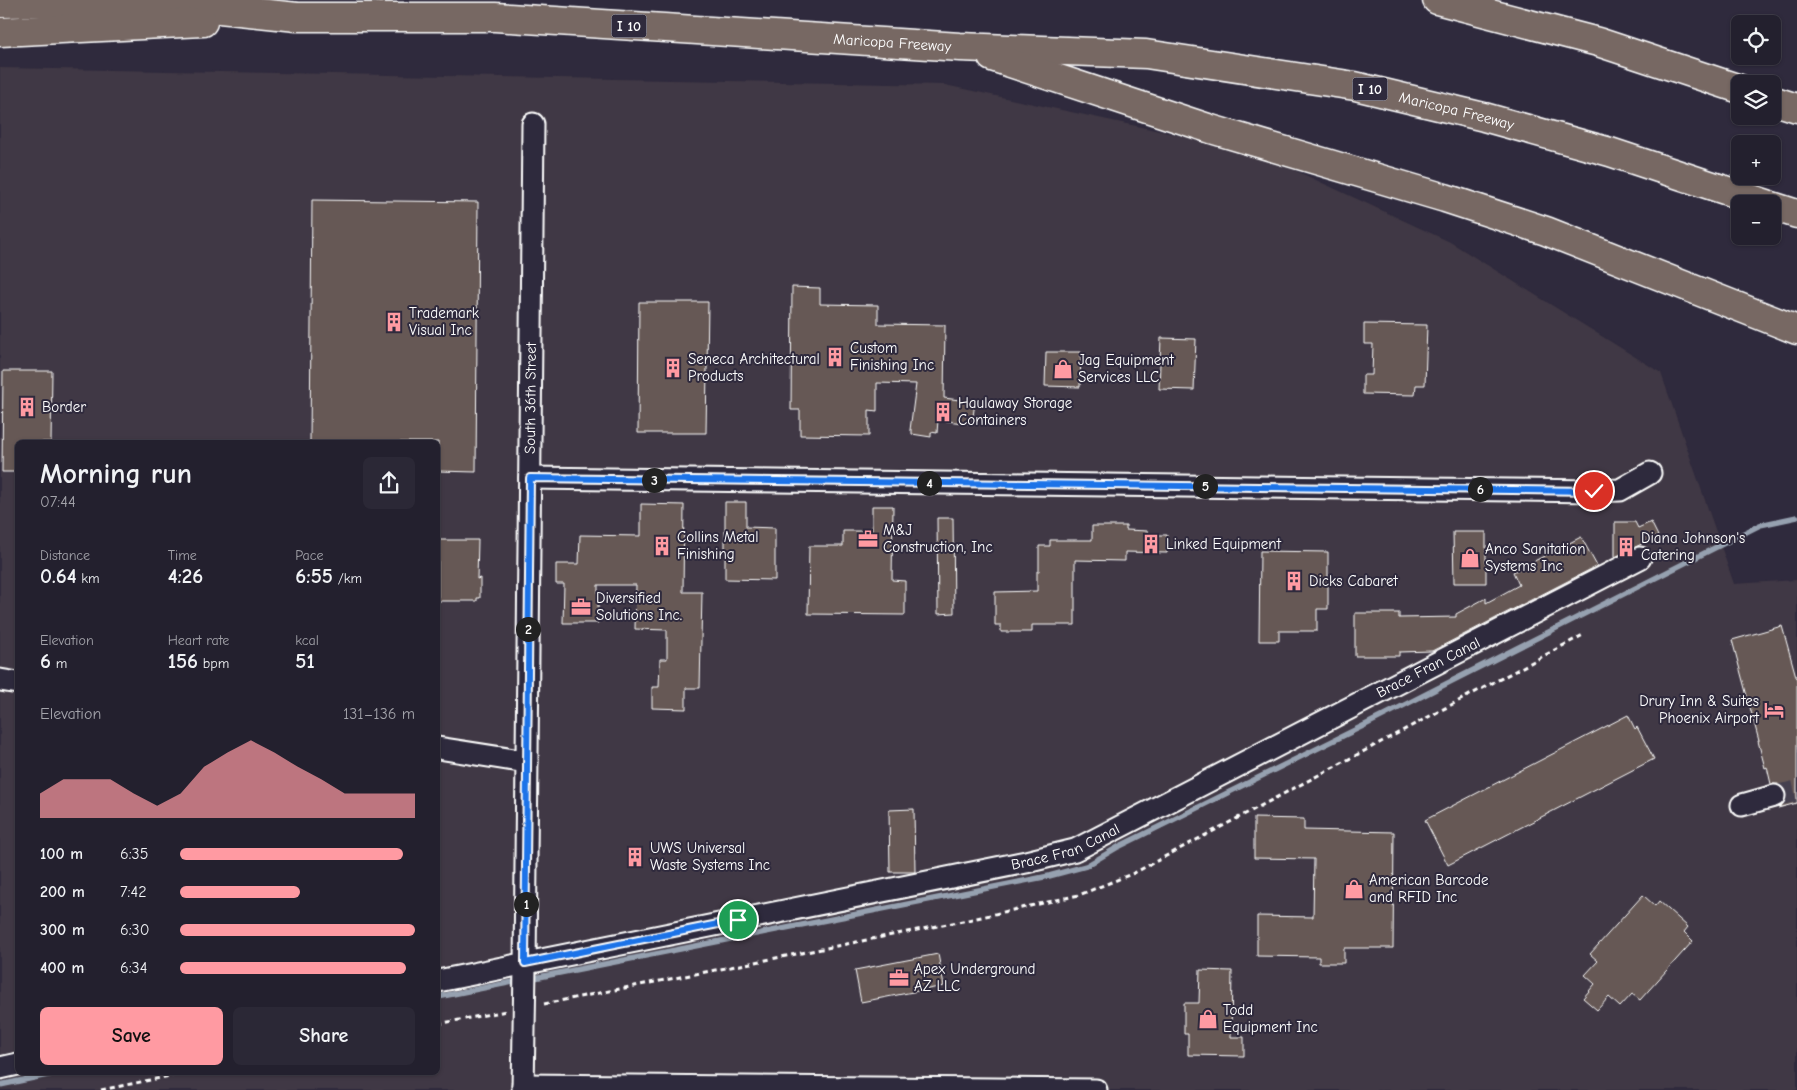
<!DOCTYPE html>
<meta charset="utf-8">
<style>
body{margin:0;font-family:"Comic Neue",sans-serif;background:#2b2836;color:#f1f3f6;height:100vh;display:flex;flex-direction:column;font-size:19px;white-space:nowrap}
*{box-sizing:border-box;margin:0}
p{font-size:16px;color:#a3a3aa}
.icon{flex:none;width:28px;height:28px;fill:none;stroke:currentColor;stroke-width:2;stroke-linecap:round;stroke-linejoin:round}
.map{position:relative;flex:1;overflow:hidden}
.side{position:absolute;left:15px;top:440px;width:425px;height:635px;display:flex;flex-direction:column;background:#23202e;border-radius:8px;box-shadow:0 1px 4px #0004,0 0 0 1px #403e4a}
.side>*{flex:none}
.fabs{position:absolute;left:1731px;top:15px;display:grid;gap:10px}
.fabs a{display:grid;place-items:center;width:50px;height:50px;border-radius:8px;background:#23202e;box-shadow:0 1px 4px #0004,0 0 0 1px #403e4a;font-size:25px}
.pin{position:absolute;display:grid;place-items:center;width:42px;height:42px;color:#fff;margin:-21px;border:2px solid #fff;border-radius:50%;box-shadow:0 1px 5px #0007}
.km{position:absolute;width:25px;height:25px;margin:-12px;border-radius:50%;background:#222;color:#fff;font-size:14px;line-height:25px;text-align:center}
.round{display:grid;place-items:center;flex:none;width:52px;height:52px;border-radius:8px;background:#2b2836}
.headline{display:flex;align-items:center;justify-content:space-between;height:85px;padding:0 25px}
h1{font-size:28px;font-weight:700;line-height:38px}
.figures{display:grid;grid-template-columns:repeat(3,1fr);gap:8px;height:85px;padding:5px 25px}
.figures div{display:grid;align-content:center}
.figures b{font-size:21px;font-weight:700}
.figures small{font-size:14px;font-weight:400}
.figures p{font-size:14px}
.chart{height:140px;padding:10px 25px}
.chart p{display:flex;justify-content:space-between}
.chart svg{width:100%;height:90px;margin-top:5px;fill:#ff9aa2;opacity:.7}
.button{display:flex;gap:10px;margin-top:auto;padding:10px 25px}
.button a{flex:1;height:58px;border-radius:8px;background:#ff9aa2;color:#111;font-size:20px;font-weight:700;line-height:58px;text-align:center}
.button a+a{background:#2b2836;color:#f1f3f6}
ul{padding:0 25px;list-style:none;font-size:16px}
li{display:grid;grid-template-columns:80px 60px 1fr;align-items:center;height:38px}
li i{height:12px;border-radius:6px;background:#ff9aa2}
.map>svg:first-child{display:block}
</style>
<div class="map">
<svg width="1797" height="1090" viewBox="0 0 1797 1090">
<rect width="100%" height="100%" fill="#2f2a3d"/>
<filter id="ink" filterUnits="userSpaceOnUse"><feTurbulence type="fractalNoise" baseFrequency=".02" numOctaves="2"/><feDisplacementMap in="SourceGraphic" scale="10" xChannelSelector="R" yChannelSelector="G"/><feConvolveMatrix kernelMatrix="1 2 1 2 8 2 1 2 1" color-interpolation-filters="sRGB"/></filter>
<g filter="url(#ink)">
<path fill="#403844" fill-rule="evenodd" d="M0,68l945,17 308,66 197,91 211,131 73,211 63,-4v510h-1797zM18,442h420v630h-420z"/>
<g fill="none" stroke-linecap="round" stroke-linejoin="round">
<path stroke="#96a1b0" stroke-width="5.5" d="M438,997l611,-121 37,-10 32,-19 247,-122 395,-200 37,-8
M0,1085l62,-13"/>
</g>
<path fill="#665955" stroke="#fff" d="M312,200l166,2 -2,270 -38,-1v-29h-128z
M792,287l28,1v16l58,1v19l67,1 -1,73 31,4 -3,22 -34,-4 -1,13 -6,-1v5l-19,-3v-4h-2l6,-46 -39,-1v28l-8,-1v26l-69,-1v-25h-9z
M639,302h69l-2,131h-68z
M1364,324l63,1 -2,60h-9l-1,10 -52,-1v-19h9l1,-31h-9z
M1161,338l35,1 -2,51 -35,-1z
M1046,352h35l-1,35 -35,-1z
M3,371h49l-1,71h-33v30h-16z
M725,502h21v25l29,1v52l-50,-1z
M641,504l43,1 -1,87h19l-2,96h-14v21l-34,-1v-21h7l1,-28h7v-29l-32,-1 1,-44h-38v38h-35l1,-39h-8v-20h23l1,-29 61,1z
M872,506h21l-1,74 13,1v34l-97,-1 1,-68h34v-15h29z
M937,518h16l1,95 -16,1z
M1615,522h20l3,6 13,-6 7,14 -43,21z
M1092,526h34v4l22,1v4h19v18l-42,-1v9l-50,-1v65h-43v7h-31v-7h-6v-33l42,-1v-20h2v-25h11v-6h42z
M1453,532h33v51h-32z
M1581,537l16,29 -165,85 -33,1v4h-44v-43h44v5l57,-1v-3l30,-16v5l33,-18 -6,-13z
M438,540h40l-1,39 3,-1v20h-3v3h-39z
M1260,551l68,1v57h-11v22h-38v10h-20z
M1782,626l15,54v123l-19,5 5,-4 3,-4v-7l-4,-6 -4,-3h-7l-4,-17 -2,1 -7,-27h1l-27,-101z
M1628,715l7,14 2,-2 17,32 -206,106 -23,-45z
M914,809l1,63h-25l-1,-62z
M1254,818l50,1v11l90,2 -1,116h-49v15h-25v-6l-62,-1v-40l56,1 1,-58 -60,-1z
M1643,895l12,11 4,-5 29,26 -4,5 9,9 -53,59 -8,-6 -12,13 -11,-10 -12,13 -14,-12 12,-14 -10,-9 13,-14 -8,-7z
M938,954l6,32 -83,16 -6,-32z
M1200,970l32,1 -1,66h13v19l-56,-1v-21h-4v-31h15z"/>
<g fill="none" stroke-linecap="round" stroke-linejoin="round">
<path stroke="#443f50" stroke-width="21" stroke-dasharray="21 11" stroke-linecap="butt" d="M1774,796l23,-5"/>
<defs>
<g id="minor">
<path d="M530,478l1065,13 25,-1 30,-17"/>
<path d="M0,680l18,3"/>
<path d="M438,748l89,14"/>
<path d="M1742,805l32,-9"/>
<path id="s1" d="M438,981l588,-119 49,-12 565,-292"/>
<path d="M0,1068l18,-4"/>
<path d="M523,1085l573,5"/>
<path id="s2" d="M523,1090l2,-123 8,-843"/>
</g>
<g id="highway">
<path d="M1437,0l161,42 142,47"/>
<path id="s3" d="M0,3l142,-2 155,16h198l465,30 186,7 209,32 129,31 126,35 157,52"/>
<path d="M0,32l203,-10"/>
<path d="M992,57l219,72 234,69 101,33 251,99"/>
<path d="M1772,100l25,8"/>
<path d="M1772,206l25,8"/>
</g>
</defs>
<use href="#minor" stroke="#fff" stroke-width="25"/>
<use href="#highway" stroke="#fff" stroke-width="31"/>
<path stroke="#fff" stroke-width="3" stroke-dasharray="5 4" stroke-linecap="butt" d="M544,1004l424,-84 111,-25 55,-22 449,-238
M438,1024l68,-13
M101,1090l89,-18"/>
<use href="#minor" stroke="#2f2a3d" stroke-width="21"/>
<use href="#highway" stroke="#776864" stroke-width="28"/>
</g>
</g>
<g fill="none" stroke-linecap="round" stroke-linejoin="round" filter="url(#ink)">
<defs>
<path id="route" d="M738,920l-213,43 5,-485 1064,13"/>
</defs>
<use href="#route" stroke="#fff" stroke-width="10"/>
<use href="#route" stroke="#1a73e8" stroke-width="6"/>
</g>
<defs>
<symbol id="building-bare" viewBox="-9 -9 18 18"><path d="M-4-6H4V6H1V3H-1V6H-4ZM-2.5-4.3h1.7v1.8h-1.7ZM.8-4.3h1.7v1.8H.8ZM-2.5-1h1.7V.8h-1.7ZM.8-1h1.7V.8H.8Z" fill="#ff9aa2" stroke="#2f2a3d" stroke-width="2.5" paint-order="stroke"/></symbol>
<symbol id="shop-bare" viewBox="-9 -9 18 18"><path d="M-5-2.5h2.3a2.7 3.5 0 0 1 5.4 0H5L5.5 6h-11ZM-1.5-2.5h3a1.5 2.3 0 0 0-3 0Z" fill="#ff9aa2" stroke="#2f2a3d" stroke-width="2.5" paint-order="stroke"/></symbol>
<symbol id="office-bare" viewBox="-9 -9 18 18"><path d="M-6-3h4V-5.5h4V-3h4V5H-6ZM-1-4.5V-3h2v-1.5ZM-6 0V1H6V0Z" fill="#ff9aa2" stroke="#2f2a3d" stroke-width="2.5" paint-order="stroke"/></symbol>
<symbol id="hotel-bare" viewBox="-9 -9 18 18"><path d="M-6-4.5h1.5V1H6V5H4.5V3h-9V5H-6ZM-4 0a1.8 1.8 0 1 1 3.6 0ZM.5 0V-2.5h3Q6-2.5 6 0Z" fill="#ff9aa2" stroke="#2f2a3d" stroke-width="2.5" paint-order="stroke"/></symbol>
</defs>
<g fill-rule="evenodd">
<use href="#building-bare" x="380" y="308" width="28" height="28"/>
<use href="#building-bare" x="821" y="343" width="28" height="28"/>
<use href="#building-bare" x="659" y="354" width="28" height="28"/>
<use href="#shop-bare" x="1049" y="355" width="28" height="28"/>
<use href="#building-bare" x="13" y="393" width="28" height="28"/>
<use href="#building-bare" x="929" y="398" width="28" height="28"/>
<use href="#office-bare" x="854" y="525" width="28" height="28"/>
<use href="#building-bare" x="1137" y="530" width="28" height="28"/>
<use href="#building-bare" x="648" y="532" width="28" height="28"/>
<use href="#building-bare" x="1612" y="533" width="28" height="28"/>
<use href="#shop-bare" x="1456" y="544" width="28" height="28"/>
<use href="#building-bare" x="1280" y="567" width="28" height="28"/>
<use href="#office-bare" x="567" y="593" width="28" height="28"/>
<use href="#hotel-bare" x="1760" y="696" width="28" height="28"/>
<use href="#building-bare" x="621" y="843" width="28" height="28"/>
<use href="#shop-bare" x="1340" y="875" width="28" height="28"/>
<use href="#office-bare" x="885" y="964" width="28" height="28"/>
<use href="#shop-bare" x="1194" y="1005" width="28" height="28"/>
</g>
<g text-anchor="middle" stroke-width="4" stroke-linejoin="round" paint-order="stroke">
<g fill="#2f2a3d" stroke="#c1bfc5" stroke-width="1">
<rect x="611.5" y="14.5" width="35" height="23" rx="4"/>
<rect x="1352.5" y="77.5" width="35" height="23" rx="4"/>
</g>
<g font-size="14" font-weight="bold" fill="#fff">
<text x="629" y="31">I 10</text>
<text x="1370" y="94">I 10</text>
</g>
<g font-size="15" fill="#fff" stroke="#2f2a3d">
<text dy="5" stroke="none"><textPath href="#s3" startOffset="894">Maricopa Freeway</textPath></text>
<text dy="5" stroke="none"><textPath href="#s3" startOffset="1464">Maricopa Freeway</textPath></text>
<text dy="5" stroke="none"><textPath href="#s2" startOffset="692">South 36th Street</textPath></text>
<text dy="5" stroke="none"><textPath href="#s1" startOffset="1048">Brace Fran Canal</textPath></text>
<text dy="5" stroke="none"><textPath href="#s1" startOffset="642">Brace Fran Canal</textPath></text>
</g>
<g font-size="15" fill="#fff" stroke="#2f2a3d" text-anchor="start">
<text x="409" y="318">Trademark<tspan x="409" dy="17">Visual Inc</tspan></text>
<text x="850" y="353">Custom<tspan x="850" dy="17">Finishing Inc</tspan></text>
<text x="688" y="364">Seneca Architectural<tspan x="688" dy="17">Products</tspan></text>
<text x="1078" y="365">Jag Equipment<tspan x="1078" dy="17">Services LLC</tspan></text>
<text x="958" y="408">Haulaway Storage<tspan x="958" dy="17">Containers</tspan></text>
<text x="42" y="412">Border</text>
<text x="883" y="535">M&amp;J<tspan x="883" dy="17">Construction, Inc</tspan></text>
<text x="677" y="542">Collins Metal<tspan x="677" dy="17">Finishing</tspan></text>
<text x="1641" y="543">Diana Johnson's<tspan x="1641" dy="17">Catering</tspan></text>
<text x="1166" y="549">Linked Equipment</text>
<text x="1485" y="554">Anco Sanitation<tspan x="1485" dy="17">Systems Inc</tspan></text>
<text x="1309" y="586">Dicks Cabaret</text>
<text x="596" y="603">Diversified<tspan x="596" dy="17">Solutions Inc.</tspan></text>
<text x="1759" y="706" text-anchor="end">Drury Inn &amp; Suites<tspan x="1759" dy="17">Phoenix Airport</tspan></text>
<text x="650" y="853">UWS Universal<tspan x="650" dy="17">Waste Systems Inc</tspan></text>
<text x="1369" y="885">American Barcode<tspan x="1369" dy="17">and RFID Inc</tspan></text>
<text x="914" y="974">Apex Underground<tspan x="914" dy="17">AZ LLC</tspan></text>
<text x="1223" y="1015">Todd<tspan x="1223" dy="17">Equipment Inc</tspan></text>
</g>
</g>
</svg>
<div class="fabs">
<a><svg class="icon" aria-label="locate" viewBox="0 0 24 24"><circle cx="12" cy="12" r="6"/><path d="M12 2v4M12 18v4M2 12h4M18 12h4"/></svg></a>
<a><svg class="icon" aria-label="layers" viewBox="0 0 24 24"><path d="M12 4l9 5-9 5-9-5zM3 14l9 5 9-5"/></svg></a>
<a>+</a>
<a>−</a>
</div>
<div class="pin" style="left:738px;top:920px;background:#1e9e55"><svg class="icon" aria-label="arrive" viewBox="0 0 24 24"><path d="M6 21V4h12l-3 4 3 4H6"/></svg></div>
<div class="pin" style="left:1594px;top:491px;background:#d93025"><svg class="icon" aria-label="check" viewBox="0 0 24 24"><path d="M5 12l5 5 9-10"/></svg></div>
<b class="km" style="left:526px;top:904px">1</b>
<b class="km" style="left:528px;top:629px">2</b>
<b class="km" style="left:654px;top:480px">3</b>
<b class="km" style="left:929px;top:483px">4</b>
<b class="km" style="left:1205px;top:486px">5</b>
<b class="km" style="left:1480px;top:489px">6</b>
<section class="side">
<div class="headline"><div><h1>Morning run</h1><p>07:44</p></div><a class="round"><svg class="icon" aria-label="share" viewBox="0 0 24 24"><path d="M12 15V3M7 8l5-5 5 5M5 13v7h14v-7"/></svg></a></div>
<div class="figures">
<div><p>Distance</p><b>0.64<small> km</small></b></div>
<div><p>Time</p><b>4:26</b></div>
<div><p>Pace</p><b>6:55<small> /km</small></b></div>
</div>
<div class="figures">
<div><p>Elevation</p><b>6<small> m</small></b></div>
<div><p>Heart rate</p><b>156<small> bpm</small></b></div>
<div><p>kcal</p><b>51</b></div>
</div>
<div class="chart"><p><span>Elevation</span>131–136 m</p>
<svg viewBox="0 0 160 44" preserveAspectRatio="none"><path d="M0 44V32L10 25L20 25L30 25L40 32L50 38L60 32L70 19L80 12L90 6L100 12L110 19L120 25L130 32L140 32L150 32L160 32V44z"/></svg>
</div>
<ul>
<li><b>100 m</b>6:35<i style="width:95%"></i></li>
<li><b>200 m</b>7:42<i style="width:51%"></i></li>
<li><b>300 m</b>6:30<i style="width:100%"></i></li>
<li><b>400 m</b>6:34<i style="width:96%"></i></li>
</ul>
<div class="button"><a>Save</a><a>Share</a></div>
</section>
</div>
